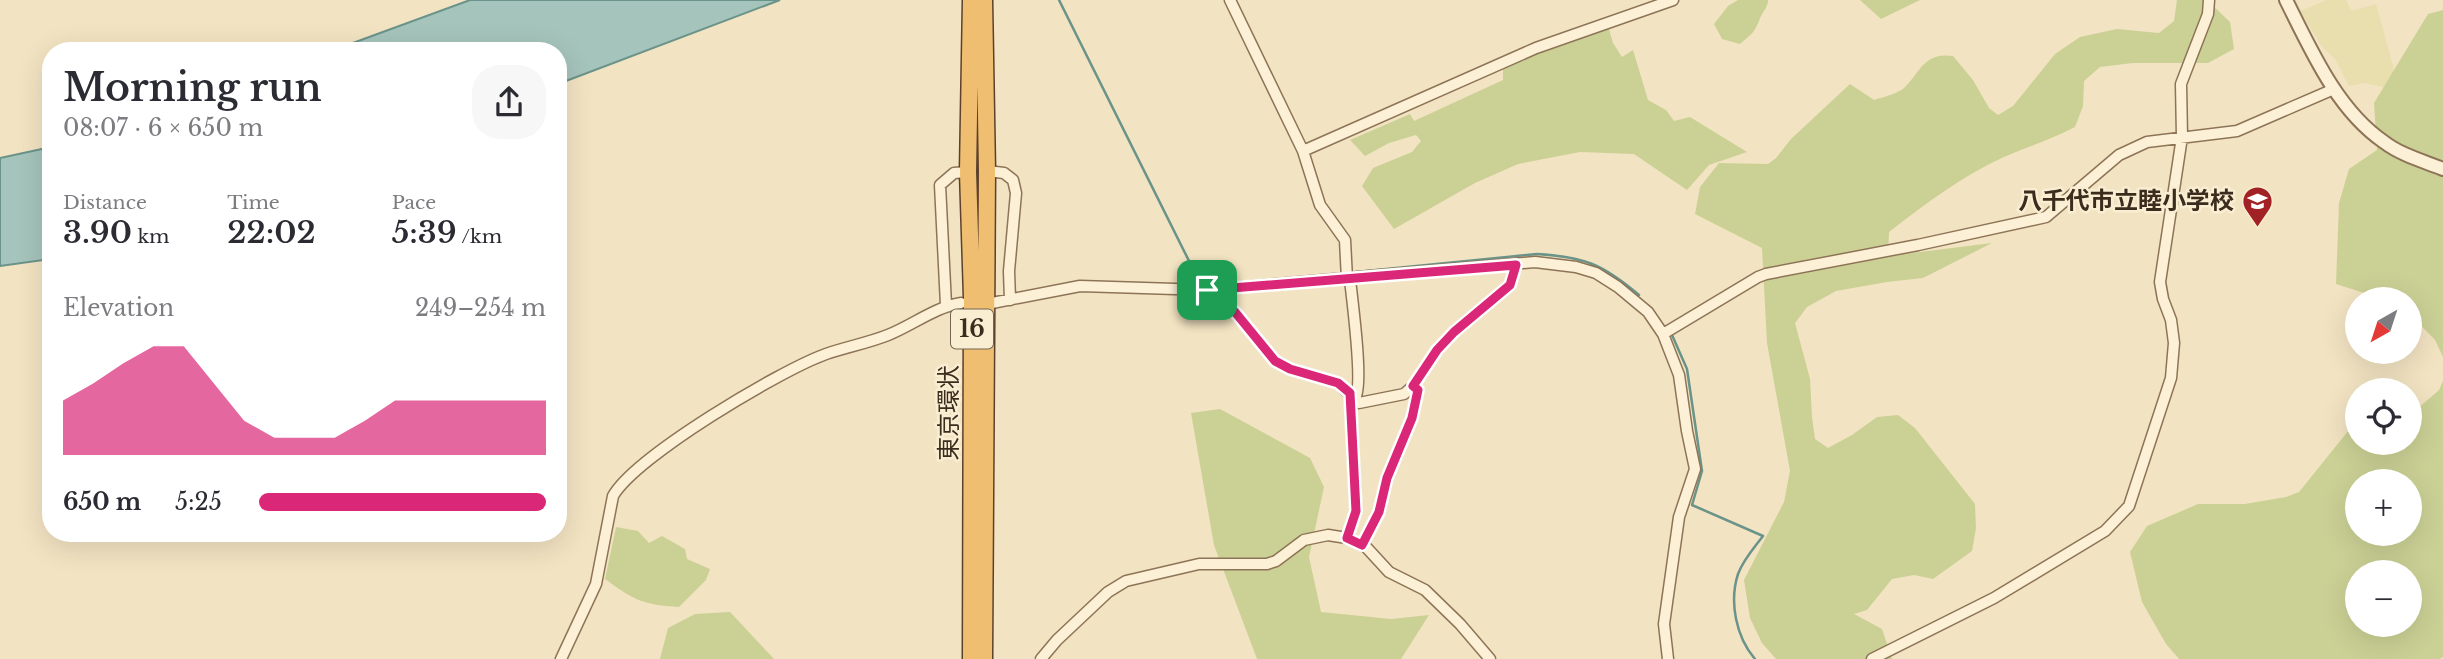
<!DOCTYPE html>
<meta charset="utf-8">
<style>
body{margin:0;font-family:"Libre Baskerville","Noto Sans JP",serif;background:#f7f7f7;color:#2b2b33;height:100vh;display:flex;flex-direction:column;font-size:26px;white-space:nowrap}
*{box-sizing:border-box;margin:0}
p{font-size:23px;color:#7c7c81}
.icon{flex:none;width:38px;height:38px;fill:none;stroke:currentColor;stroke-width:2;stroke-linecap:round;stroke-linejoin:round}
.map{position:relative;flex:1;overflow:hidden}
.panel{position:absolute;left:42px;top:42px;width:525px;height:500px;display:flex;flex-direction:column;background:#fff;border-radius:28px;box-shadow:0 7px 28px #0002}
.panel>*{flex:none}
.needle{width:46px;rotate:219deg}
.tools{position:absolute;left:2345px;top:287px;display:grid;gap:14px}
.tools a{display:grid;place-items:center;width:77px;height:77px;border-radius:50%;background:#fff;box-shadow:0 7px 28px #0002;font-size:35px}
.pin{position:absolute;display:grid;place-items:center;width:60px;height:60px;color:#fff;margin:-30px;border-radius:14px;box-shadow:0 4px 10px #0006}
.round{display:grid;place-items:center;flex:none;width:74px;height:74px;border-radius:28px;background:#f7f7f7}
.headline{display:flex;align-items:center;justify-content:space-between;height:119px;padding:0 21px}
h1{font-size:38px;font-weight:600;line-height:52px}
.stats{display:grid;grid-template-columns:repeat(3,1fr);gap:10px;height:119px;padding:7px 21px}
.stats div{display:grid;align-content:center}
.stats b{font-size:30px;font-weight:600}
.stats small{font-size:19px;font-weight:400}
.stats p{font-size:19px}
.chart{height:196px;padding:14px 21px}
.chart p{display:flex;justify-content:space-between}
.chart svg{width:100%;height:126px;margin-top:7px;fill:#db2777;opacity:.7}
ul{padding:0 21px;list-style:none;font-size:23px}
li{display:grid;grid-template-columns:112px 84px 1fr;align-items:center;height:52px}
li i{height:18px;border-radius:9px;background:#db2777}
.map>svg:first-child{display:block}
</style>
<div class="map">
<svg width="2443" height="659" viewBox="0 0 2443 659">
<rect width="100%" height="100%" fill="#f2e3c2"/>
<path fill="#e8deae" d="M2327,0h19l5,11 25,-7 17,62 3,19 -9,3 -22,-5 -16,3 -14,-27 -12,-11 -23,-37z"/>
<path fill="#cbd195" fill-rule="evenodd" d="M1738,0h30c0,7 -4,10 -7,16 -7,17 -6,15 -21,28l-18,-5 -8,-15 14,-18z
M1860,0h60l-39,19z
M2177,0h30l23,22 4,27 -26,14h-75l-33,4 -16,14 -1,25 -8,21c-23,12 -47,20 -71,30 -42,19 -79,47 -115,75l-1,24 104,-13 -69,35 -36,4 -51,9 -29,16 -12,16 15,56 2,38 3,22 13,9 24,-13 25,-18 21,-2 17,13 60,76 1,24 -4,23 -39,28 -19,-4 -22,4 -25,31 -13,4 28,15 10,30h-116l-14,-16 -12,-25 -6,-38 40,-78 6,-31 -23,-128 -5,-95 -67,-34 5,-27 19,-24 49,1 8,-6 15,-19 59,-55 24,16c9,-3 24,-6 31,-13 16,-16 19,-35 48,-31l20,24 16,28 9,7 15,-9 42,-52 25,-17 37,-8 42,4 15,-12z
M2443,10v347l-8,-17 -25,-26v-15h-27l-47,-15 3,-81 10,-34 28,-19 -3,-47 54,-89z
M1609,29l4,14 9,14 11,-7 15,50 18,10 8,11 16,-4 57,35 -38,13 -22,25 -53,-36 -54,-2 -62,12 -43,19 -81,46 -32,-43 11,-18 39,-16 9,-11 -5,-6 -27,8 -24,13 -15,-16 60,-26 4,7 89,-41v-12l67,-27z
M2443,381v276l-3,2h-261l-13,-15 -24,-42 -12,-50 17,-26 51,-22h47l41,-7 13,-5 58,-72v23h53v-34l6,1 23,-20zM2410,481v53h-53v-53zM2410,572v53h-53v-53z
M1220,409l90,49 14,29 -15,70 12,55 70,7 38,-4 -28,44h-144l-43,-114 -23,-132z
M616,527l22,4 11,12 13,-7 23,13 2,10 23,10 -4,11 -27,27c-36,-2 -45,-7 -74,-28z
M730,612l44,47h-114l8,-31 27,-14z"/>
<path fill="#a5c4bb" stroke="#6a9389" stroke-width="2" d="M470,0h310l-222,84v-33h-227z
M51,147v112l-51,7v-108z"/>
<g fill="none" stroke-linecap="round" stroke-linejoin="round">
<path stroke="#6a9389" stroke-width="2.5" d="M1059,0l134,269
M1356,272l181,-18c48,3 65,10 102,41
M1672,335l15,34 15,102 -10,34 71,31c-9,12 -20,24 -25,38 -9,28 -2,63 17,85"/>
<defs>
<path id="minor" d="M1230,0l73,151 17,54 25,35 2,39
M1303,151l233,-103 137,-48
M987,171l17,2 9,7 3,13 -7,78 1,29
M1350,279c2,21 14,106 5,119
M1207,290l28,22 40,49 15,8 48,14 21,20 45,-9 9,-8 24,-36 17,-18 56,-47 6,-20
M992,303l88,-17 127,4 328,-28 41,5 20,6 22,14 30,25 15,22 16,41 8,56 8,38 -16,48 -15,107 4,35
M946,305l-6,-120 14,-12 14,-1
M1663,334l95,-57 8,-3 152,-29 128,-28 73,-62 28,-13 90,-11 97,-42
M1347,538l9,-27 -6,-118
M1362,545l17,-33 8,-34 25,-60 6,-28 -5,-4
M561,659l35,-75 17,-88c23,-40 168,-126 213,-142 20,-7 42,-11 62,-19 25,-10 47,-28 73,-32
M1041,659l16,-19 51,-48 18,-11 73,-17h68l9,-3 28,-21 24,-5 19,3 19,9 23,25 36,18 35,34 30,35
M1872,659l122,-61 111,-67 24,-25 42,-128 3,-35 -3,-23 -8,-21 -3,-17 22,-145 -1,-53 27,-70 1,-14"/>
<path id="tertiary" d="M2286,0c25,50 51,110 98,142 17,13 39,19 59,27"/>
<path id="trunk" d="M971,659l1,-361 -4,-126 3,-172
M984,659l3,-488 -3,-171"/>
</defs>
<use href="#minor" stroke="#8e7457" stroke-width="13"/>
<use href="#tertiary" stroke="#8e7457" stroke-width="16"/>
<use href="#trunk" stroke="#5b412c" stroke-width="19"/>
<use href="#minor" stroke="#fcf0d6" stroke-width="10"/>
<use href="#tertiary" stroke="#fcf0d6" stroke-width="12"/>
<use href="#trunk" stroke="#f0be70" stroke-width="16"/>
</g>
<g fill="none" stroke-linecap="round" stroke-linejoin="round">
<defs>
<path id="route" d="M1516,265l-6,20 -56,47 -17,18 -24,36 5,4 -6,28 -25,60 -8,34 -17,33 -15,-7 9,-27 -6,-118 -12,-10 -48,-14 -15,-8 -40,-49 -28,-22z"/>
</defs>
<use href="#route" stroke="#fff" stroke-width="14"/>
<use href="#route" stroke="#db2777" stroke-width="9"/>
</g>
<defs>
<symbol id="school-pin" viewBox="-11 -11 22 30"><path d="M0 17L-7.5 6A9.5 9.5 0 1 1 7.5 6Z" fill="#a22124" stroke="#f9edd2"/><path d="M0-5L7-2L0 1L-7-2ZM-4 1L0 2.5L4 1V4Q0 6-4 4Z" fill="#fff"/></symbol>
</defs>
<g fill-rule="evenodd">
<use href="#school-pin" x="2240" y="184" width="35" height="47"/>
</g>
<g text-anchor="middle" stroke-width="5" stroke-linejoin="round" paint-order="stroke">
<rect fill="#f9edd2" stroke="#756653" stroke-width="2" x="951" y="309.5" width="42" height="39" rx="5"/>
<g font-size="23" font-weight="bold" fill="#3c2c1d">
<text x="972" y="337">16</text>
</g>
<g font-size="24" font-weight="bold" fill="#3c2c1d" stroke="#f9edd2" text-anchor="end">
<text x="2234" y="209">八千代市立睦小学校</text>
</g>
<g font-size="24" fill="#3c2c1d" stroke="#f9edd2">
<text transform="translate(949 413) rotate(-90)" y="8">東京環状</text>
</g>
</g>
</svg>
<div class="tools">
<a><svg class="needle" viewBox="-14 -14 28 28"><path d="M0-13l5 13h-10z" fill="#e53935"/><path d="M0 13l5-13h-10z" fill="#7c7c81"/></svg></a>
<a><svg class="icon" aria-label="locate" viewBox="0 0 24 24"><circle cx="12" cy="12" r="6"/><path d="M12 2v4M12 18v4M2 12h4M18 12h4"/></svg></a>
<a>+</a>
<a>−</a>
</div>
<div class="pin" style="left:1207px;top:290px;background:#1e9e55"><svg class="icon" aria-label="arrive" viewBox="0 0 24 24"><path d="M6 21V4h12l-3 4 3 4H6"/></svg></div>
<section class="panel">
<div class="headline"><div><h1>Morning run</h1><p>08:07 · 6 × 650 m</p></div><a class="round"><svg class="icon" aria-label="share" viewBox="0 0 24 24"><path d="M12 15V3M7 8l5-5 5 5M5 13v7h14v-7"/></svg></a></div>
<div class="stats">
<div><p>Distance</p><b>3.90<small> km</small></b></div>
<div><p>Time</p><b>22:02</b></div>
<div><p>Pace</p><b>5:39<small> /km</small></b></div>
</div>
<div class="chart"><p><span>Elevation</span>249–254 m</p>
<svg viewBox="0 0 160 44" preserveAspectRatio="none"><path d="M0 44V25L10 19L20 12L30 6L40 6L50 19L60 32L70 38L80 38L90 38L100 32L110 25L120 25L130 25L140 25L150 25L160 25V44z"/></svg>
</div>
<ul>
<li><b>650 m</b>5:25<i style="width:100%"></i></li>
</ul>
</section>
</div>
